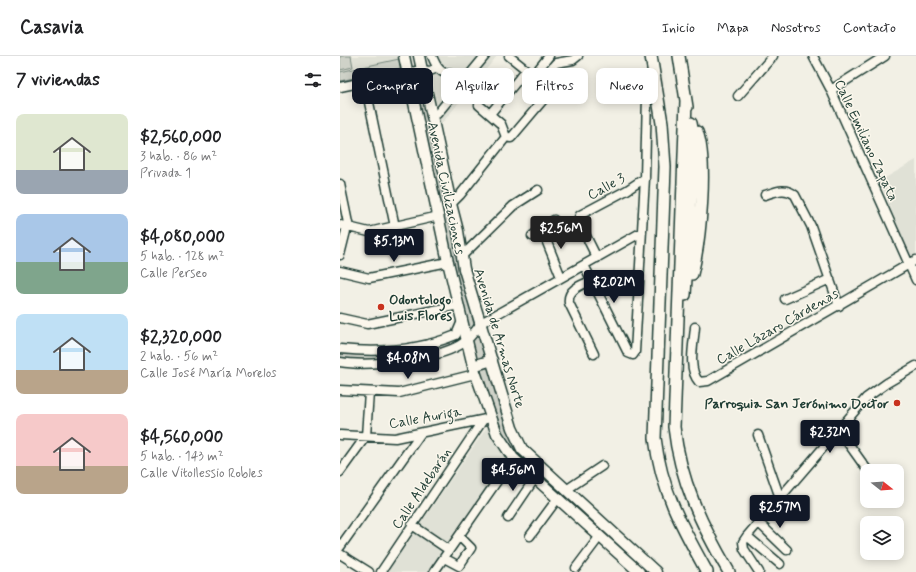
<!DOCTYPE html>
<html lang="es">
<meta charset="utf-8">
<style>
body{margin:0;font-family:Mynerve,sans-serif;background:#f6f6f6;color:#202124;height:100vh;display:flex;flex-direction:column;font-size:15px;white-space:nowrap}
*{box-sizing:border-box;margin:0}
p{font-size:13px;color:#757577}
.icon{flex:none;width:22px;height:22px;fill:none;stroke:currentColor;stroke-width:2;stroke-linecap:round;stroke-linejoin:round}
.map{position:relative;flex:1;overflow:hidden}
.drawer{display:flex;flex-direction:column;background:#fff;width:340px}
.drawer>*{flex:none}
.banner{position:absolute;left:12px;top:12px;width:380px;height:36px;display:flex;gap:8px}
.needle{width:26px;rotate:107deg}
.fabs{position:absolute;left:520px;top:408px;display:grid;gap:8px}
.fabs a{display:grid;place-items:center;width:44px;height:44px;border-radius:8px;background:#fff;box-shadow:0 2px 10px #0003;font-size:20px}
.price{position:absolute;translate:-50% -34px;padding:0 9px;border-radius:4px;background:#111827;color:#fff;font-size:13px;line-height:26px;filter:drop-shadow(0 1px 2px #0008)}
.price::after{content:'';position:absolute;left:50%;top:24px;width:12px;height:9px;margin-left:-6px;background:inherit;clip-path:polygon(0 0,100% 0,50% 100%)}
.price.active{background:#222;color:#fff}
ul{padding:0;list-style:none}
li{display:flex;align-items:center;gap:12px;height:100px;padding:0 16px}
li span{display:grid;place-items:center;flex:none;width:112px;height:80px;border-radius:8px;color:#555}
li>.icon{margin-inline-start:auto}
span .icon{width:48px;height:48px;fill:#fffc;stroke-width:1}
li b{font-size:17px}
h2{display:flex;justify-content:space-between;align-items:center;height:48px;padding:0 16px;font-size:17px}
.chip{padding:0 14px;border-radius:8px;background:#fff;box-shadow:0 2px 10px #0003;font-size:14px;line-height:36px}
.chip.active{background:#111827;color:#fff}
header{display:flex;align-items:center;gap:24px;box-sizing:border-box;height:56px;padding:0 20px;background:#fff;border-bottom:1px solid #e0e0e0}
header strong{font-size:19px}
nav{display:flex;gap:22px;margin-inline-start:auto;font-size:14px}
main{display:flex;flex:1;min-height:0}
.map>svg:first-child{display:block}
</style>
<header>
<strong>Casavia</strong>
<nav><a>Inicio</a><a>Mapa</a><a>Nosotros</a><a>Contacto</a></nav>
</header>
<main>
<section class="drawer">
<h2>7 viviendas<svg class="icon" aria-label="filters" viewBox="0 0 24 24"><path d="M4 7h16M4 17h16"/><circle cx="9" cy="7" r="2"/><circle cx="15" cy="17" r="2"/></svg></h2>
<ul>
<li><span style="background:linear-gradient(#dfe7d0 70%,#9aa5b1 0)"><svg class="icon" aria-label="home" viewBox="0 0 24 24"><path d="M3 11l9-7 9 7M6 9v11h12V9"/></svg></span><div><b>$2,560,000</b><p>3 hab. · 86 m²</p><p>Privada 1</p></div></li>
<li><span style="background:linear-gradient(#a9c7e8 60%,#7fa58c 0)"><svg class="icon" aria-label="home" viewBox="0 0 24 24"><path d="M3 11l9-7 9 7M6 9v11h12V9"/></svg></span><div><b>$4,080,000</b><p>5 hab. · 128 m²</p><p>Calle Perseo</p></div></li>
<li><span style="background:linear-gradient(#bfe0f5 70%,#b9a48a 0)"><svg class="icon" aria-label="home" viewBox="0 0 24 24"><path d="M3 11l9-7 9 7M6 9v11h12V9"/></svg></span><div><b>$2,320,000</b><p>2 hab. · 56 m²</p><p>Calle José María Morelos</p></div></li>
<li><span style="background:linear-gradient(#f6c9c9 65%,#b9a48a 0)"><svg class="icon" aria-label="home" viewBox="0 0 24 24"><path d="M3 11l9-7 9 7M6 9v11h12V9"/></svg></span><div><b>$4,560,000</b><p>5 hab. · 143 m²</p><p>Calle Vitollessio Robles</p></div></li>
</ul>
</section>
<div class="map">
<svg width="576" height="516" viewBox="0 0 576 516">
<rect width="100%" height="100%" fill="#f2f0e5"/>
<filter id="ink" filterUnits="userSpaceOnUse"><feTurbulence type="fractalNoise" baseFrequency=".025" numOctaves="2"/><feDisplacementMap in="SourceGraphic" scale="8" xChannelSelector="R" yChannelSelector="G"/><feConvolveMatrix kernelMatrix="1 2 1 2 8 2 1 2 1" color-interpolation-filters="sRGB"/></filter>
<g filter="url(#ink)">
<path fill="#e0e1d6" d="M0,0H58L59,3L0,16Z
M86,0H157L99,71L94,33Z
M576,104V201L571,204L540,125Z
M147,371L155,386L168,402L107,490L79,470Z
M76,475L103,495L88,516H47Z"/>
<path fill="#cfd2c8" stroke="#77887e" d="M0,0H11L13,11L0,14Z
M59,3L61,12L0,25V16Z
M78,22L134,269L144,288L170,375L312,516H304L174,399L162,379L149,342L137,303L113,205L89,89L72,23Z
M109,285L110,291L61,303L0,304V297Z"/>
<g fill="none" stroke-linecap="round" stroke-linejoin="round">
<defs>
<path id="minor" d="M92,0C96,10 100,18 111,18
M473,0L491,34L576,224
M193,20L209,0
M200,25L216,7L233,4L238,0
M26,26V32L55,171
M0,31L81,14L90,15L97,12
M491,34L545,0
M398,40L433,0
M139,49L161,68L166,81
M150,58L186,14
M91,59L97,58L145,0
M0,128L8,167L0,199
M425,139C437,135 445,131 455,139L471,170L499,250
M111,148L120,139L166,81L171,82L209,37L210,34L209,32L169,0
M0,169L29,176L99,160
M202,174L221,221
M192,180L214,164
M123,199L173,150L198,134
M257,202L238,164L240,159L287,134L305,122
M244,209L288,297L293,299L295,296L305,122L307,39
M0,215L29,222L108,206
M251,225C240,229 227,234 229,247L254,298
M445,243L490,223
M0,262L27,268L119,249
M355,271C354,287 347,313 359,326L368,325L576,204
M0,293C38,297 80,294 116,279L122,265
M0,306C29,311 94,304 120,289C129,284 135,276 141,267L302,176
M0,334L59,337L135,318
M498,373L528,415
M0,379L55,382L146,363
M418,379L440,442
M0,416L26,380L29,336
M226,434L262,410
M168,462L195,422
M418,466L447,494
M72,469L109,494
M190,480L218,442
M407,480L440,508
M0,491L81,377
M0,498L29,516
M104,502L119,510L131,492L119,480
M236,512L260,480
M41,516L143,364
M94,516L173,402
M419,516L404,493L403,486L407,480L526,342L547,327L576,310"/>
<path id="major" d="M64,0L108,206L133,310L157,378L173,402L299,516
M79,0L111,148L118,175L124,213L172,372L182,393L316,516
M133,310L152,304"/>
<path id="highway" d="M311,0L322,67L325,111L315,382C321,434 342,471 367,516
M339,0L347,51
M346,45L334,371C340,425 362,470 389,516
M352,218C360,186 368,106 357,76
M345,239L353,105V78L351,67"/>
</defs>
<use href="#minor" stroke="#1f3d34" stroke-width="11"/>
<use href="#major" stroke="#1f3d34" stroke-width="13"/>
<use href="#highway" stroke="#1f3d34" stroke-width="14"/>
<use href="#minor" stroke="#fbf7ec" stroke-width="8"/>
<use href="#major" stroke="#fbf7ec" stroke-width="10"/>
<use href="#highway" stroke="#fbf7ec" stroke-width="11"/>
</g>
</g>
<g fill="#c8321e" stroke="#fbf7ec" stroke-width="1.5">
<circle cx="41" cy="251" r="4"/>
<circle cx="557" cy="347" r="4"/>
</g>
<g text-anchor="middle" stroke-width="3" stroke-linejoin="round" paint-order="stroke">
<g font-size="14" fill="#1f3d34" stroke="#fbf7ec">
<text transform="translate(527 84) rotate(65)" y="5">Calle Emiliano Zapata</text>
<text transform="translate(266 130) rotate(-29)" y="5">Calle 3</text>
<text transform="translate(107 132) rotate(78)" y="5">Avenida Civilizaciones</text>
<text transform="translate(437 270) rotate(-30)" y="5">Calle Lázaro Cárdenas</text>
<text transform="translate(160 282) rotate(73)" y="5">Avenida de Armas Norte</text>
<text transform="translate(85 361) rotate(-10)" y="5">Calle Auriga</text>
<text transform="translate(81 432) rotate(-56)" y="5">Calle Aldebarán</text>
</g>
<g font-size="14" font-weight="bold" fill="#1f3d34" stroke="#fbf7ec" text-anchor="start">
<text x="49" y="248">Odontologo<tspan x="49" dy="16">Luis Flores</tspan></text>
<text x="549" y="352" text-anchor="end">Parroquia San Jerónimo Doctor</text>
</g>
</g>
</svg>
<div class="fabs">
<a><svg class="needle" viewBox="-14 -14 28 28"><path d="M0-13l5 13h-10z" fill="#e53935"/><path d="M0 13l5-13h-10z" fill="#757577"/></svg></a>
<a><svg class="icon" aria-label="layers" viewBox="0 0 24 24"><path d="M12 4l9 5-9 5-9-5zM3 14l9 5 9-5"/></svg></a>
</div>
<b class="price active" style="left:221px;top:194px">$2.56M</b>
<b class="price" style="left:54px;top:207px">$5.13M</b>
<b class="price" style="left:274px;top:248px">$2.02M</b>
<b class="price" style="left:68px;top:324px">$4.08M</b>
<b class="price" style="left:490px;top:398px">$2.32M</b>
<b class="price" style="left:173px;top:436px">$4.56M</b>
<b class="price" style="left:440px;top:473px">$2.57M</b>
<div class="banner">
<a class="chip active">Comprar</a>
<a class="chip">Alquilar</a>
<a class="chip">Filtros</a>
<a class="chip">Nuevo</a>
</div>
</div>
</main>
